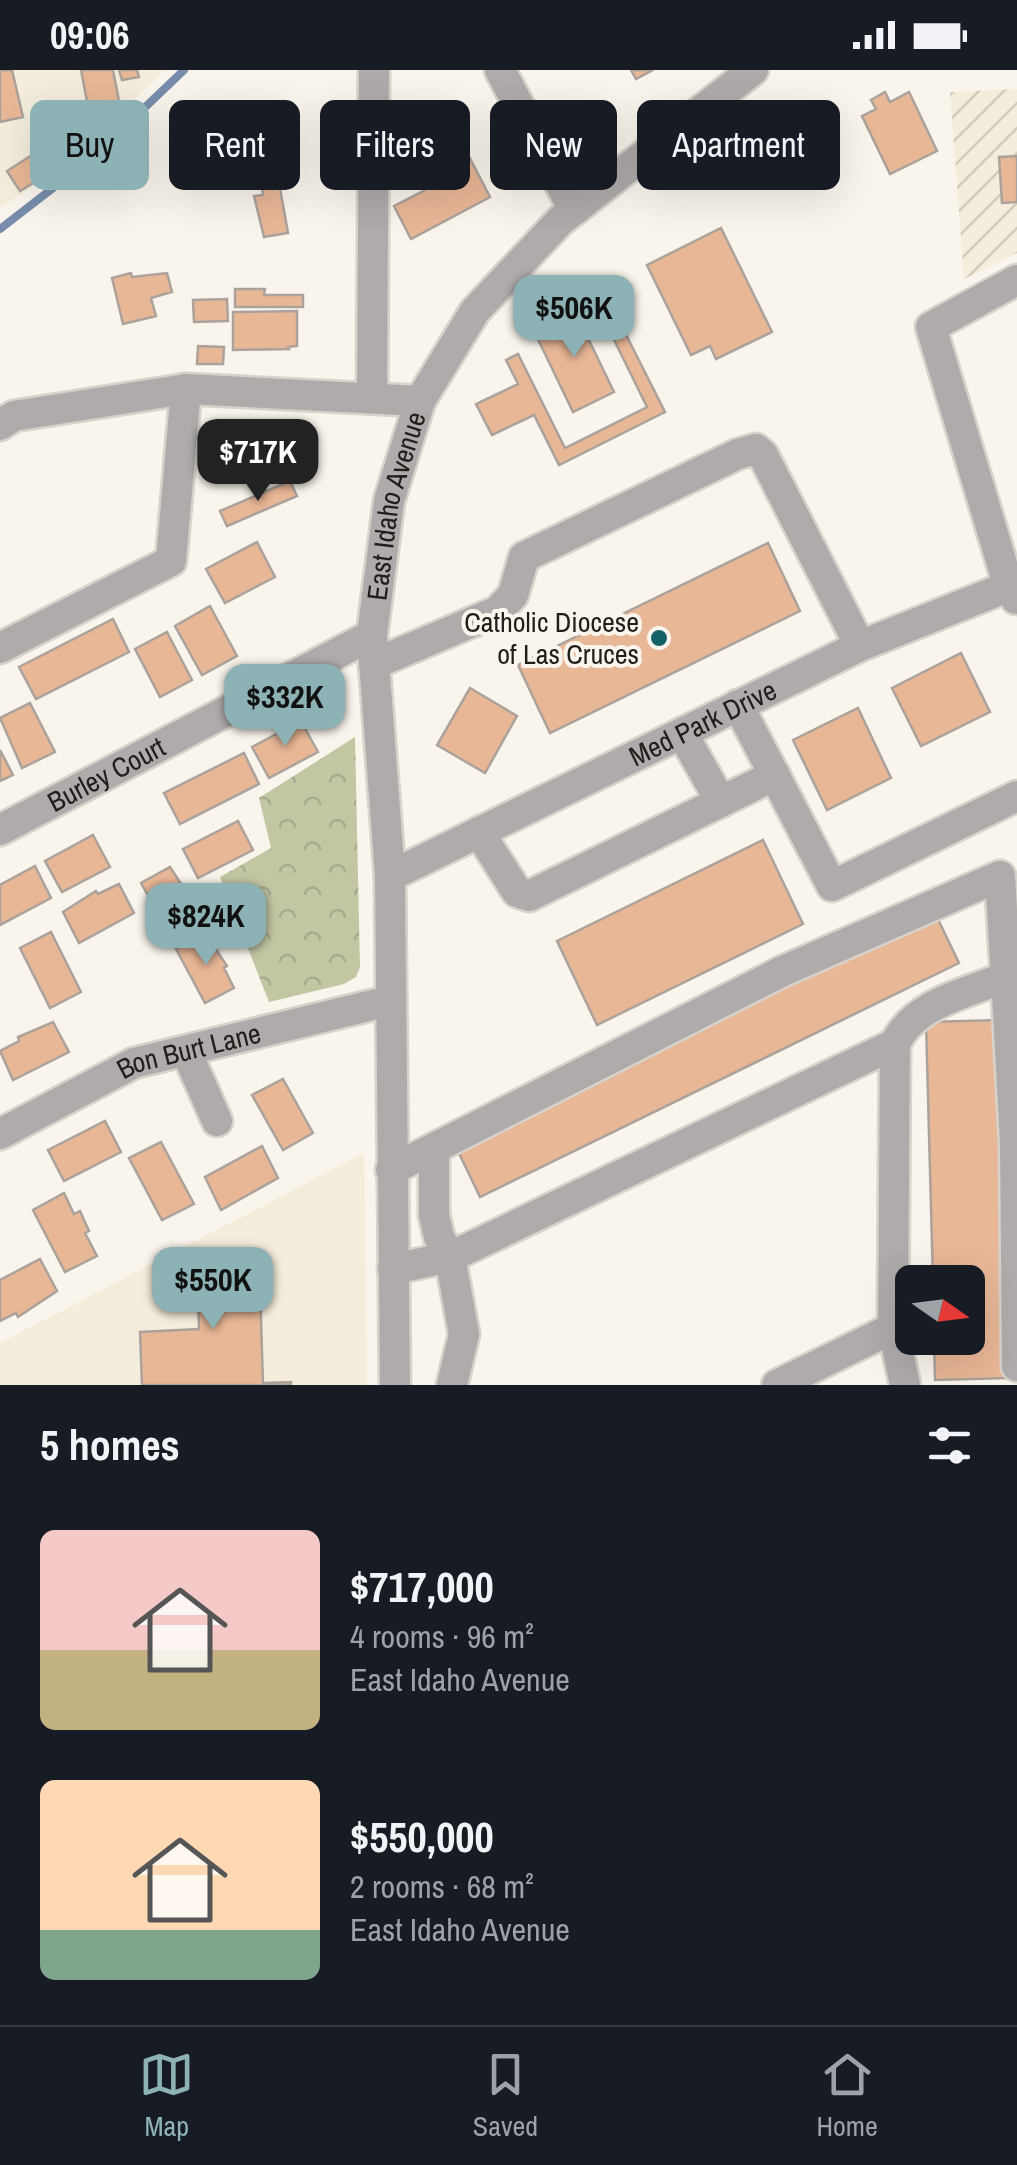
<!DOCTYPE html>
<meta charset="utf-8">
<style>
body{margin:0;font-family:"Archivo Narrow",sans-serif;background:#242831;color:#f1f3f6;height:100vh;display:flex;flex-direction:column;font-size:38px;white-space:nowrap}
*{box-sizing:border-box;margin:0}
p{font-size:32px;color:#9ea1a6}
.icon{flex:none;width:55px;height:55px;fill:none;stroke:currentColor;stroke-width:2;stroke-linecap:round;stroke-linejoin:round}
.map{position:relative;height:1315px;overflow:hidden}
.panel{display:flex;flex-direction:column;background:#171b24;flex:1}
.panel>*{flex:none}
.top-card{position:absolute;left:30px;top:30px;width:958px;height:90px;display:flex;gap:20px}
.needle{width:65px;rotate:104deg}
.buttons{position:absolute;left:895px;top:1195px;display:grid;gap:20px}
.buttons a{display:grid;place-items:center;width:90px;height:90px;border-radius:15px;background:#171b24;box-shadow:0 10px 40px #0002;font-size:50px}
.price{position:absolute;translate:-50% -85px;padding:0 22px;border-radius:20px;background:#8db2b5;color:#111;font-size:32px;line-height:65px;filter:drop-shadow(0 2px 5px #0008)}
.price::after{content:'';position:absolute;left:50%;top:60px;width:30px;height:22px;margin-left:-15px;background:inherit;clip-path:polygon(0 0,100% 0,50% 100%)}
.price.selected{background:#222;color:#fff}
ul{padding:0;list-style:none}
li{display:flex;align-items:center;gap:30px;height:250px;padding:0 40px}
li span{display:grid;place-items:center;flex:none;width:280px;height:200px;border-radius:15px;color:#555}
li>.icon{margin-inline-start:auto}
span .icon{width:120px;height:120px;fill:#fffc;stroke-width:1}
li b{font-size:42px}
h2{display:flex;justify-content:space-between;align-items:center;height:120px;padding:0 40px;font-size:42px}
.chip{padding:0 35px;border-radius:15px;background:#171b24;box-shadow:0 10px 40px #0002;font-size:35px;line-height:90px}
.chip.selected{background:#8db2b5;color:#111}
.status{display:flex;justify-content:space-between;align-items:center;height:70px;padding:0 50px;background:#171b24;direction:ltr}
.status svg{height:28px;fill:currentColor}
.tab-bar{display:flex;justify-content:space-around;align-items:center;height:140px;border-top:2px solid #363941;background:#171b24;font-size:28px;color:#9ea1a6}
.tab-bar a{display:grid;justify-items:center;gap:5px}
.tab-bar .selected{color:#8db2b5}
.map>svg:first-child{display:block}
</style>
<div class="status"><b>09:06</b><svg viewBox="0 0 49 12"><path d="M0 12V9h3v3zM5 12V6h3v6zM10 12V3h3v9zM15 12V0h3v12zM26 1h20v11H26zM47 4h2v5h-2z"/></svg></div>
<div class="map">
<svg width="1017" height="1315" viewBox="0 0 1017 1315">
<defs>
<pattern id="industrial-furrows" width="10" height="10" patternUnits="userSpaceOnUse" patternTransform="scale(2.5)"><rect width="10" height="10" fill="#f5eddc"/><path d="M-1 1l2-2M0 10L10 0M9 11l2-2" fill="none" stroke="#d2cbbc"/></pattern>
<pattern id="park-crowns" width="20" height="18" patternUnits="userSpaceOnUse" patternTransform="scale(2.5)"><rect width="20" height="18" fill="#c3c6a3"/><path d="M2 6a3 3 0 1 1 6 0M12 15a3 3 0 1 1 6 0" fill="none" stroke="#a7aa8c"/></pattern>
</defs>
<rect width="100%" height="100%" fill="#faf5ec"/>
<path fill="#f5eddc" d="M0,0H164L69,94L0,138Z
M364,1083L367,1315H0V1273Z"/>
<path fill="url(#industrial-furrows)" d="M1017,19V183L964,209L950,22Z"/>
<path fill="url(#park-crowns)" d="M355,667L360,897L356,907L344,914L269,932L220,807L271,778L259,728Z"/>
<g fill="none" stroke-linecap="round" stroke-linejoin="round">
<path stroke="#778dab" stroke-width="8" d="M0,159L93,87L184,0"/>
</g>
<path fill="#e8b796" stroke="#aba29c" stroke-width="2.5" d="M0,0H12L23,47L0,52Z
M81,0H113L120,36L89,42Z
M119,0H137L139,7L122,10Z
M631,0H653L636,9Z
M885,22L890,32L909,22L937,81L890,104L862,46L876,39L871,30Z
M445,40L490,127L411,169L394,136L425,120L397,66Z
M46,76L59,97L20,121L7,101Z
M274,85L288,163L264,167L254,126L263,125L257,87Z
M1017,86V132L1002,133L999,87Z
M721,158L772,262L716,289L710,276L691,285L647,195Z
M131,203L132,207L167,203L172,222L151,228L156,246L123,254L112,208Z
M235,219H265L264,225H303V237H235Z
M607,227L665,342L559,395L534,345L492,365L476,334L518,314L506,290L518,284L565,378L647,337L596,233Z
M227,229L228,251L194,252L193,230Z
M573,237L614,322L573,342L535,263L543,259L541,253Z
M297,241V276L288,277L289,279L233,280V242Z
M198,276L224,277L223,294H197Z
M290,411L297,426L227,456L220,441Z
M257,472L275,507L225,533L206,499Z
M768,473L800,541L550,663L518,595Z
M210,536L237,586L202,605L175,556Z
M113,549L129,582L36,629L19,597Z
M167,562L192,610L160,627L135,579Z
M961,583L990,642L921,676L892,618Z
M470,618L517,646L485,703L437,675Z
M30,633L55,682L22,698L0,648Z
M858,638L891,708L827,740L793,670Z
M301,651L318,682L269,708L252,677Z
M0,680L13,705L0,711Z
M244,683L259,714L180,754L164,723Z
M238,751L253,780L198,808L183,779Z
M93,765L110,797L62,822L45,791Z
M763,770L803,854L597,955L557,871Z
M35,796L51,828L0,855V815Z
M170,797L193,832L190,834L200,853L172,868L141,813Z
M119,814L134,843L79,873L63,842L96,821L98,824Z
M935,843L959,893L480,1127L456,1077Z
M51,862L81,922L50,938L20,878Z
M205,863L227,896L224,898L234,918L205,933L176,879Z
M1000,950L1009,1308L935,1310L934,1268H968V1212H933L926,952Z
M53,952L69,982L13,1010L0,981L19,971L18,967Z
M283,1009L313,1063L283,1080L252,1025Z
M105,1051L121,1082L64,1111L48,1080Z
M161,1072L194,1134L162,1150L129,1088Z
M262,1076L278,1108L221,1140L205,1107Z
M64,1123L74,1144L80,1141L89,1161L85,1163L97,1186L65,1202L33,1140Z
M259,1185L263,1313L291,1312V1315H142L140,1262L199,1259L197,1188Z
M40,1189L57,1221L18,1247L16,1243L0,1251V1210Z"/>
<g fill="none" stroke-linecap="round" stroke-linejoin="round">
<defs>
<g id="minor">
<path d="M500,0L574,140"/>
<path d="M372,328L374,0"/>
<path d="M0,355L14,346L186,319L420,331"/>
<path d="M1016,529L1008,514L931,257L1017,210"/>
<path d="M0,578L171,491L186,319"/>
<path d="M374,594L498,541L513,525L524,487L738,384L756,379L763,385L860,576"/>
<path d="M738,635L832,816L1017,726"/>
<path d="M682,663L721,732"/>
<path id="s1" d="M0,760L372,565"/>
<path d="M479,762L517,822L529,826L775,705"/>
<path id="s2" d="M390,806L860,576L1017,513"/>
<path d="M1006,907L1015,1073L1017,1296"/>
<path d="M186,981L217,1051"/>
<path id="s3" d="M0,1064L134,993L389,931"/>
<path d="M434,1079V1145L439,1167L450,1187L464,1264L452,1315"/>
<path d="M391,1100L783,901L1000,806L1006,907C967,923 914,933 895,974L893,1258L777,1315"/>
<path d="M393,1199L450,1187L895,974"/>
<path d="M893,1258L905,1315"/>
<path id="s4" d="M395,1315L390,806L372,565L389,431L420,331L475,241L560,151L753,0"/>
</g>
</defs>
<use href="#minor" stroke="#d7d3cb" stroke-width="35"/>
<use href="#minor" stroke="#b0abab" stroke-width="30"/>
</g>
<circle fill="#136366" stroke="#faf5ec" stroke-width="4" cx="659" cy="568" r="10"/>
<g text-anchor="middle" stroke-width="8" stroke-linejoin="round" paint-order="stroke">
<g font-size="28" fill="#201e1b" stroke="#faf5ec">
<text dy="10" stroke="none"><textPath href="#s4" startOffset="882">East Idaho Avenue</textPath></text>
<text dy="10" stroke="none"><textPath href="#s2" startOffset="348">Med Park Drive</textPath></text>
<text dy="10" stroke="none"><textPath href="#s1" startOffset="120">Burley Court</textPath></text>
<text dy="10" stroke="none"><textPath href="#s3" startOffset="208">Bon Burt Lane</textPath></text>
</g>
<g font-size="28" fill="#201e1b" stroke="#faf5ec" text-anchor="end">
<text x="639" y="562">Catholic Diocese<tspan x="639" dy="32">of Las Cruces</tspan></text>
</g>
</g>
</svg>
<div class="buttons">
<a><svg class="needle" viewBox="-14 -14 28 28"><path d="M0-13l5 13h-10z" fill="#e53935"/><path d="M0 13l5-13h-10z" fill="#9ea1a6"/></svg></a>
</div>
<b class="price" style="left:574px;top:290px">$506K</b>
<b class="price selected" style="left:258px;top:434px">$717K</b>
<b class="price" style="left:285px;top:679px">$332K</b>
<b class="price" style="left:206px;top:898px">$824K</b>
<b class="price" style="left:213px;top:1262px">$550K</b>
<div class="top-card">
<a class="chip selected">Buy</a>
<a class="chip">Rent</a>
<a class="chip">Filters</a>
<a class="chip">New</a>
<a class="chip">Apartment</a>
</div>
</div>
<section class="panel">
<h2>5 homes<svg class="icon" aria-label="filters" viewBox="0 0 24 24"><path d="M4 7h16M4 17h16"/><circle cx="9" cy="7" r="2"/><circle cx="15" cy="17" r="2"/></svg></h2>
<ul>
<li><span style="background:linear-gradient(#f6c9c9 60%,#c2b280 0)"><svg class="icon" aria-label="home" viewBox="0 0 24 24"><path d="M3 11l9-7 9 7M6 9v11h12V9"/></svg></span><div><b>$717,000</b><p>4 rooms · 96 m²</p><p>East Idaho Avenue</p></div></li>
<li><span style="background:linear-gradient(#ffd9b3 75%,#7fa58c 0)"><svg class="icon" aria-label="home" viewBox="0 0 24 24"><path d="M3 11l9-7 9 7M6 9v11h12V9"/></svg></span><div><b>$550,000</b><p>2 rooms · 68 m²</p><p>East Idaho Avenue</p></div></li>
</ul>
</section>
<nav class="tab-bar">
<a class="selected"><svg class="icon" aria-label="map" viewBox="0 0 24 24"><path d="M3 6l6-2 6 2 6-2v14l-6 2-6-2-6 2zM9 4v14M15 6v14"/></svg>Map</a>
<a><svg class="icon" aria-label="saved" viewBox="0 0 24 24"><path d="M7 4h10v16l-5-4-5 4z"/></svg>Saved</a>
<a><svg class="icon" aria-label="home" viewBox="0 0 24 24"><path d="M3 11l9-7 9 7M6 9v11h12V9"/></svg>Home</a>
</nav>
